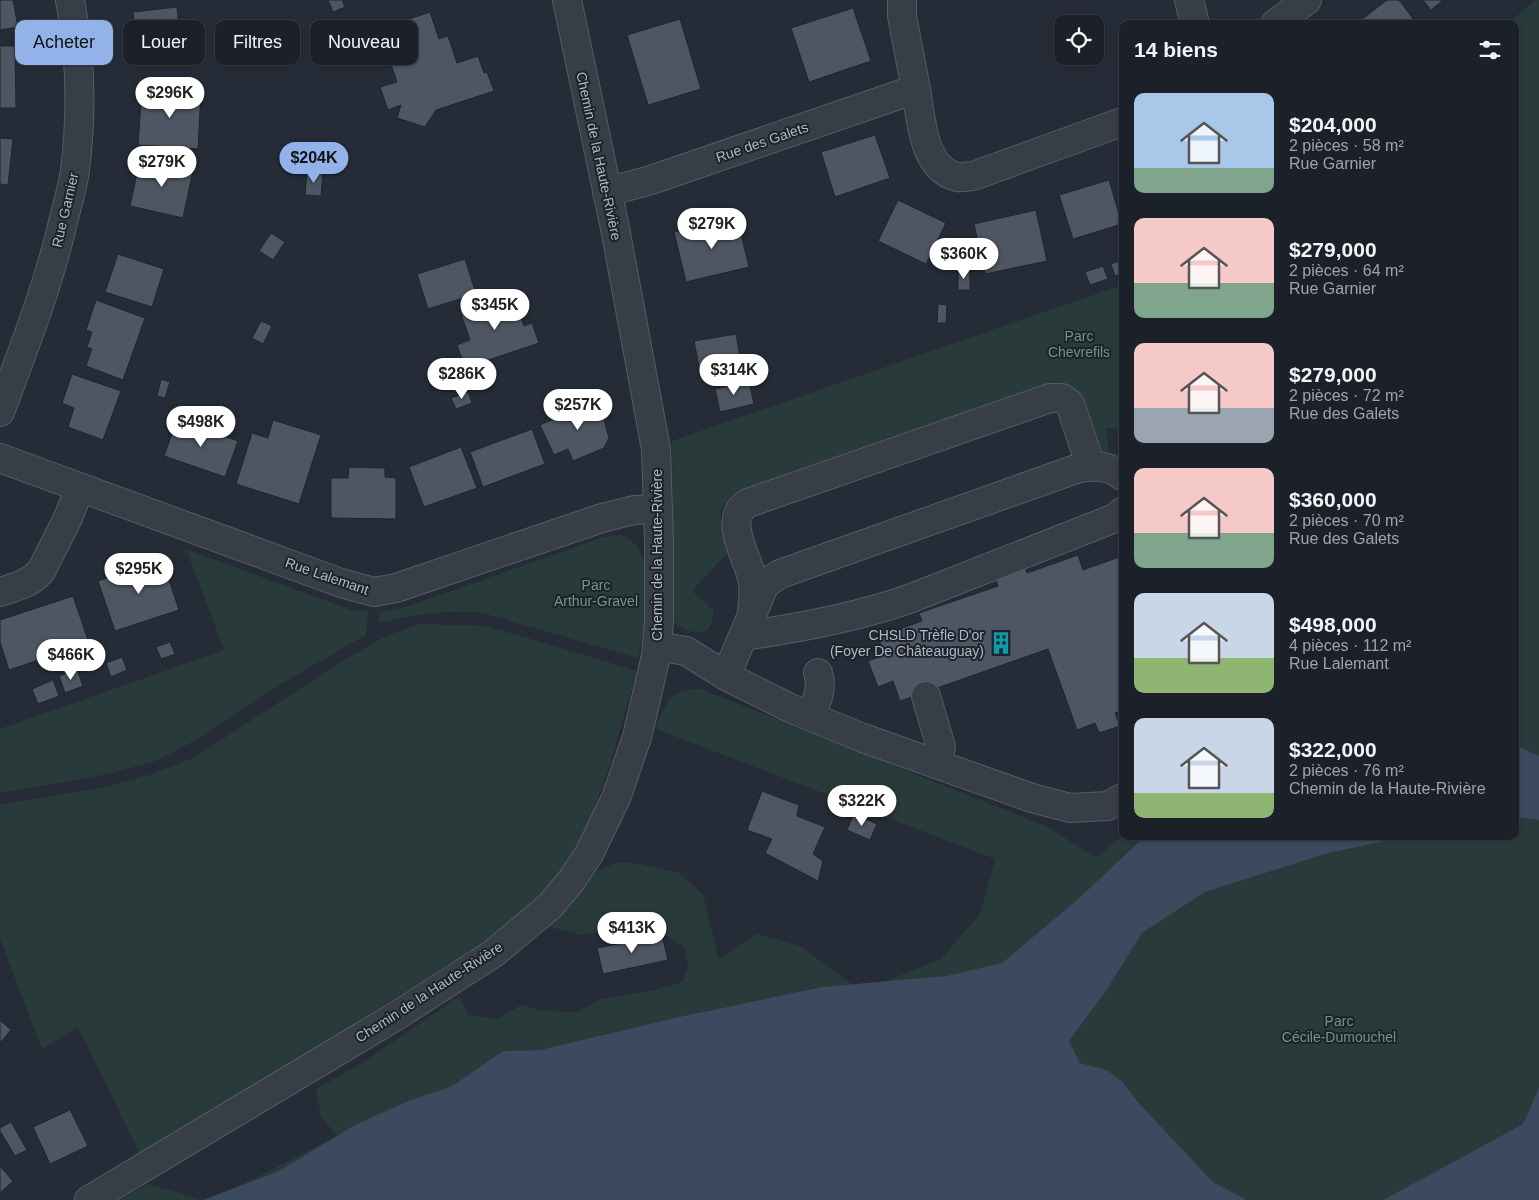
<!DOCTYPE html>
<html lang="fr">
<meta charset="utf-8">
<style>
body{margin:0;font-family:Helvetica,sans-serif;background:#252931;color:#f1f3f6;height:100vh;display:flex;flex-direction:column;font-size:19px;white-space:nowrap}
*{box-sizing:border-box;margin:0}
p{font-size:16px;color:#a0a3a8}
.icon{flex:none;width:28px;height:28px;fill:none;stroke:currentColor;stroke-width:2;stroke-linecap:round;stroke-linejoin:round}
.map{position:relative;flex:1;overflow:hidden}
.sheet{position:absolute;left:1119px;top:20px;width:400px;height:820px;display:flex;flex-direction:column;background:#1c2129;border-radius:10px;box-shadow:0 1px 4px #0004,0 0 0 1px #3a3e46}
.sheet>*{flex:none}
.banner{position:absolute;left:15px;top:20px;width:475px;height:45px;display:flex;gap:10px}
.tools{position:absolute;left:1054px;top:15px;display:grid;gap:10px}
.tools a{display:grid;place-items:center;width:50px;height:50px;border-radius:10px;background:#1c2129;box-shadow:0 1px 4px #0004,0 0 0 1px #3a3e46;font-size:25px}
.price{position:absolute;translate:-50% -42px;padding:0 11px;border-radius:18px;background:#fff;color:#222;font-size:16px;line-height:32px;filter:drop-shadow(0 1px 2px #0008)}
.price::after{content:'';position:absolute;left:50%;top:30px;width:15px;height:11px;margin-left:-8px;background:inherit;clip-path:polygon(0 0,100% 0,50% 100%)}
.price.selected{background:#92b2e9;color:#111}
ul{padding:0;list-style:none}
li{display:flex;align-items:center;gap:15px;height:125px;padding:0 15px}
li span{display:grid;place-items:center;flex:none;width:140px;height:100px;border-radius:10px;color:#555}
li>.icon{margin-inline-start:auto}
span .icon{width:60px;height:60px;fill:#fffc;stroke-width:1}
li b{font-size:21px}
h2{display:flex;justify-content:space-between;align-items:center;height:60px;padding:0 15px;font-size:21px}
.chip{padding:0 18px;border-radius:10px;background:#1c2129;box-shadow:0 1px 4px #0004,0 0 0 1px #3a3e46;font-size:18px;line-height:45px}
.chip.selected{background:#92b2e9;color:#111}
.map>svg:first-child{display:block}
</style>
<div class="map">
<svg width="1539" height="1200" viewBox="0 0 1539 1200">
<rect width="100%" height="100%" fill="#252c37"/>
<path fill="#293a3a" d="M1535,0H1539V756H1537L1515,745V24H1508Z
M1122,285V429L1106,428L1109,451L1097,454L1072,388L1055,383L1044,385L735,495C711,510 723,529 730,550L692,591L713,610C715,638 695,636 677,625L674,620L672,441Z
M621,535C662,550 644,625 638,658L483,613C445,609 415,615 378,623L379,612L406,607L604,537Z
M186,549L351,610L368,611L366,635L281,684L196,740L158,760L109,774L0,793V729L224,650Z
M420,624L487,626L637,671L610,764L590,821L564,870L529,908L489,938L300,1059L140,1154L78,1027L42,1049L0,939V805L105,787L153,774L195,757L341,662L386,636Z
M701,689L1048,827L1096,858L1122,836H1145L1078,899L1002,963L946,976L881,983L941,959L980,914L995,859L656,729C666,701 669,690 701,689Z
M1524,818L1539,820V1087L1523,1124L1383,1200H1247L1213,1182L1138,1102L1123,1082L1107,1070L1080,1063L1069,1041L1106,991L1142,933L1205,892L1328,853L1412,836H1515V819Z
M618,862L641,864L679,873L703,894L719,959L757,934L800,946L853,985L822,987L679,1017L540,1050L503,1051L452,1086L408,1101L355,1125L279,1171L202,1200L246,1183L337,1136L321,1117L316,1089L362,1063L460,996L468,1015L498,1019L521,1005L544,1011L578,1012L601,999L655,990L683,982L688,966L685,948L646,922L582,935L549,927L578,894L591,873Z
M148,1184L202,1200H120Z"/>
<path fill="#3c495e" d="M1515,745L1539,756V820L1524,818L1515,819Z
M1145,836H1412L1328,853L1205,892L1142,933L1106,991L1069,1041L1080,1063L1107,1070L1123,1082L1138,1102L1213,1182L1247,1200H203L279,1171L355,1125L408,1101L452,1086L503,1051L540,1050L679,1017L822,987L946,976L1002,963L1078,899Z
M1539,1087V1200H1383L1523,1124Z"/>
<path fill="#4d5662" stroke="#1f252e" d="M0,0H13L18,27L0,30Z
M328,0H342L345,7L333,12Z
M1387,0H1399L1417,24H1356Z
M1423,0H1443L1431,10Z
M177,7L182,58L138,63L133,12Z
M853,8L871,61L809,82L791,28Z
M430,12L439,39L448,36L457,63L478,56L484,73L487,72L494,91L436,110L425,127L397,118L401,105L388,110L380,87L397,82L379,29Z
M680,19L701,89L648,105L627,35Z
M282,40H300V60H282Z
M0,46H15L16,108H0Z
M142,88L201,92L198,149L138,145Z
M875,135L890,178L835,197L821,152Z
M0,138L13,139L8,185L0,184Z
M140,159L193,170L183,218L130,206Z
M307,171L323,172L321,196L305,195Z
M1109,180L1122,224L1073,239L1059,195Z
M898,200L946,223L926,264L878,241Z
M1036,210L1047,261L985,274L974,224Z
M737,217L749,267L686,282L674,232Z
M271,233L285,242L273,260L259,251Z
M118,254L164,269L152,307L105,292Z
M465,259L476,294L428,309L417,274Z
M1122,260V274L1115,276L1111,264Z
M1103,266L1108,279L1090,285L1085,272Z
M958,269H970V290H958Z
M512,293L524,326L532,323L539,343L465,368L457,345L470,340L460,311Z
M96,300L145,318L123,380L86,366L92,349L87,347L92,332L86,330Z
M938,304L947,305L946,323H937Z
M261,321L272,326L263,344L252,338Z
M736,334L742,369L701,377L694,341Z
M72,374L121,391L103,440L68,427L74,408L62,403Z
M161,379L170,382L165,398L157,396Z
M749,381L754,404L720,412L715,389Z
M468,392L472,403L456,409L451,398Z
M600,399L608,418L604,420L609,438L604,448L573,461L568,449L554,455L540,425Z
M177,420L238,441L225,477L164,456Z
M273,420L321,435L299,504L236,484L252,433L268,438Z
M532,429L545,464L483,487L470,452Z
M461,447L477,488L424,507L409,467Z
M349,467L385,468V477L396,478V519L331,518V478H348Z
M1078,555L1083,570L1122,556V622L1118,624L1122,637V711L1115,713L1120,726L1099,733L1095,723L1077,730L1048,649L900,701L893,681L878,687L868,661L884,655L878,637L922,621L919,613L998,586L994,575L1024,565L1027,573Z
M162,559L179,610L115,631L98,581Z
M73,596L89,643L9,670L0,642V620Z
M170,642L175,654L161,659L156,647Z
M122,657L127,670L111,677L106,663Z
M77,669L83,686L65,693L59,676Z
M53,680L59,696L38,704L32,689Z
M762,791L799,805L797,816L825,827L813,854L823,861L818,881L765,853L772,839L747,830Z
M854,814L877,824L870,840L847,830Z
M662,935L668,960L603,974L597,948Z
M0,1020L11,1030L0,1043Z
M70,1110L88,1146L50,1164L33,1127Z
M11,1122L27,1150L15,1156L0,1131V1128Z
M0,1166L13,1181L0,1193Z"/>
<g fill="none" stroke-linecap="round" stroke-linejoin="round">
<defs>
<path id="minor" d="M902,0V16L916,89
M1189,0L1195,24
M1275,24L1307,0
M607,192L651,180L916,89C921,117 922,168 957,177C962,178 968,176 973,176L1122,122
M0,412C24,348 49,284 64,218C68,202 73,186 75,170C82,113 81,56 70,0
M0,458L341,583L374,592L396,588L602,518L634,510L658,509
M0,592C15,587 30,584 41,571L67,520L80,488
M752,612C753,601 755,589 752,578C747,556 722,518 748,503L1050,398H1062L1070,404L1091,467
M743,636C800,628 854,618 909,599L1115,518L1122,512
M657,646L686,651L726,676L790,708L863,738L1032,798L1070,808L1108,806L1122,798
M726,676L765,584L780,574L1076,469C1092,465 1109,465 1122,476
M926,696L941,747L936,764
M810,716C817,701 823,689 818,673
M89,1200L393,1018L494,953L550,906L571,881L589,854L616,798L637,737L656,656L659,621V540L656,449L615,228L567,0"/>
</defs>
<use href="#minor" stroke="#565c65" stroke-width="30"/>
<use href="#minor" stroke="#383e48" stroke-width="28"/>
</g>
<defs>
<symbol id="building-bare" viewBox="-9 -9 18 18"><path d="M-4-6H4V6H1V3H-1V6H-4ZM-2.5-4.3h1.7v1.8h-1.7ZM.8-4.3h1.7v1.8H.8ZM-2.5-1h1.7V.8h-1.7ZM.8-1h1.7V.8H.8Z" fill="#0f9aa8" stroke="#1d232c" stroke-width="2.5" paint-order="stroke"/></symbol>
</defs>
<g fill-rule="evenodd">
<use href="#building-bare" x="985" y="627" width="32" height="32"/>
</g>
<g text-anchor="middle" stroke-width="4" stroke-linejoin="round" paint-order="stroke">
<g font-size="14" fill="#b3b9c4" stroke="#1d232c">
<text transform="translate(762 142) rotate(-19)" y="5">Rue des Galets</text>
<text transform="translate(599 156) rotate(78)" y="5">Chemin de la Haute-Rivière</text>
<text transform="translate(65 210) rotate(-77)" y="5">Rue Garnier</text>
<text transform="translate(657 555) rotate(-90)" y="5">Chemin de la Haute-Rivière</text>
<text transform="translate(327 576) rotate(19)" y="5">Rue Lalemant</text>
<text transform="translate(429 992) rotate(-33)" y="5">Chemin de la Haute-Rivière</text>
</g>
<g font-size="14" fill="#74967d" stroke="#1d232c">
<text x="1079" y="341">Parc<tspan x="1079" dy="16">Chevrefils</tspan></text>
<text x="596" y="590">Parc<tspan x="596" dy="16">Arthur-Gravel</tspan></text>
<text x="1339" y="1026">Parc<tspan x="1339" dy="16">Cécile-Dumouchel</tspan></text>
</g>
<g font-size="14" fill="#b3b9c4" stroke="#1d232c" text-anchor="end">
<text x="984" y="640">CHSLD Trèfle D'or<tspan x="984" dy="16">(Foyer De Châteauguay)</tspan></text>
</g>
</g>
</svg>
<div class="tools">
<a><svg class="icon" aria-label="locate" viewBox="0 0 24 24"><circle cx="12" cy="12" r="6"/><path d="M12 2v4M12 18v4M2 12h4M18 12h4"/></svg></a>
</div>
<b class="price" style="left:170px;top:119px">$296K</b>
<b class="price selected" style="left:314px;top:184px">$204K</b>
<b class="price" style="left:162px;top:188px">$279K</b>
<b class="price" style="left:712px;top:250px">$279K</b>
<b class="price" style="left:964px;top:280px">$360K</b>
<b class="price" style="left:495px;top:331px">$345K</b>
<b class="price" style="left:734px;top:396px">$314K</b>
<b class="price" style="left:462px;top:400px">$286K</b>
<b class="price" style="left:578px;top:431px">$257K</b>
<b class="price" style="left:201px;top:448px">$498K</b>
<b class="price" style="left:139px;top:595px">$295K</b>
<b class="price" style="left:71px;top:681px">$466K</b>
<b class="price" style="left:862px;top:827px">$322K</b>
<b class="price" style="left:632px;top:954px">$413K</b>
<div class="banner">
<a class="chip selected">Acheter</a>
<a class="chip">Louer</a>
<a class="chip">Filtres</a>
<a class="chip">Nouveau</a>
</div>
<section class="sheet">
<h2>14 biens<svg class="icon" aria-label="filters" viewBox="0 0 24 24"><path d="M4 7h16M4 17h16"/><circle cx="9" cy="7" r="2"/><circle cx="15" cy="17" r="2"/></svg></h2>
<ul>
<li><span style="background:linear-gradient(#a9c7e8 75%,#7fa58c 0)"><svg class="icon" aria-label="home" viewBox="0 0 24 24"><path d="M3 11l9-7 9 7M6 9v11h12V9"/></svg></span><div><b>$204,000</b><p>2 pièces · 58 m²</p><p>Rue Garnier</p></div></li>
<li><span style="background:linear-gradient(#f6c9c9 65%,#7fa58c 0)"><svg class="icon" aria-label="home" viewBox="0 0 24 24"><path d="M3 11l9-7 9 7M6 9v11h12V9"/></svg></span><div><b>$279,000</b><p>2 pièces · 64 m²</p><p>Rue Garnier</p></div></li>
<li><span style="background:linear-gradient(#f6c9c9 65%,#9aa5b1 0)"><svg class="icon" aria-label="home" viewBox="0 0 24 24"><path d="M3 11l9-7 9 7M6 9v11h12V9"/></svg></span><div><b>$279,000</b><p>2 pièces · 72 m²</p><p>Rue des Galets</p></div></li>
<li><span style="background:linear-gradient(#f6c9c9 65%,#7fa58c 0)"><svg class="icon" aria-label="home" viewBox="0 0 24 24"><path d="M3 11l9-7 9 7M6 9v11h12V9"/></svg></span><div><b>$360,000</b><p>2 pièces · 70 m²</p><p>Rue des Galets</p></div></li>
<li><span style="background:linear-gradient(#c9d6e8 65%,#8fb573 0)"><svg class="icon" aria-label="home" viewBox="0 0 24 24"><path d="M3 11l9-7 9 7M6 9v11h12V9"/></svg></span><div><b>$498,000</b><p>4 pièces · 112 m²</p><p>Rue Lalemant</p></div></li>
<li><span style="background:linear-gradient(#c9d6e8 75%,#8fb573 0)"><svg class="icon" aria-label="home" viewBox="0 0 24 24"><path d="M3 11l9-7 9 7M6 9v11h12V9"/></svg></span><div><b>$322,000</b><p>2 pièces · 76 m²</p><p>Chemin de la Haute-Rivière</p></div></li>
</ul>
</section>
</div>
